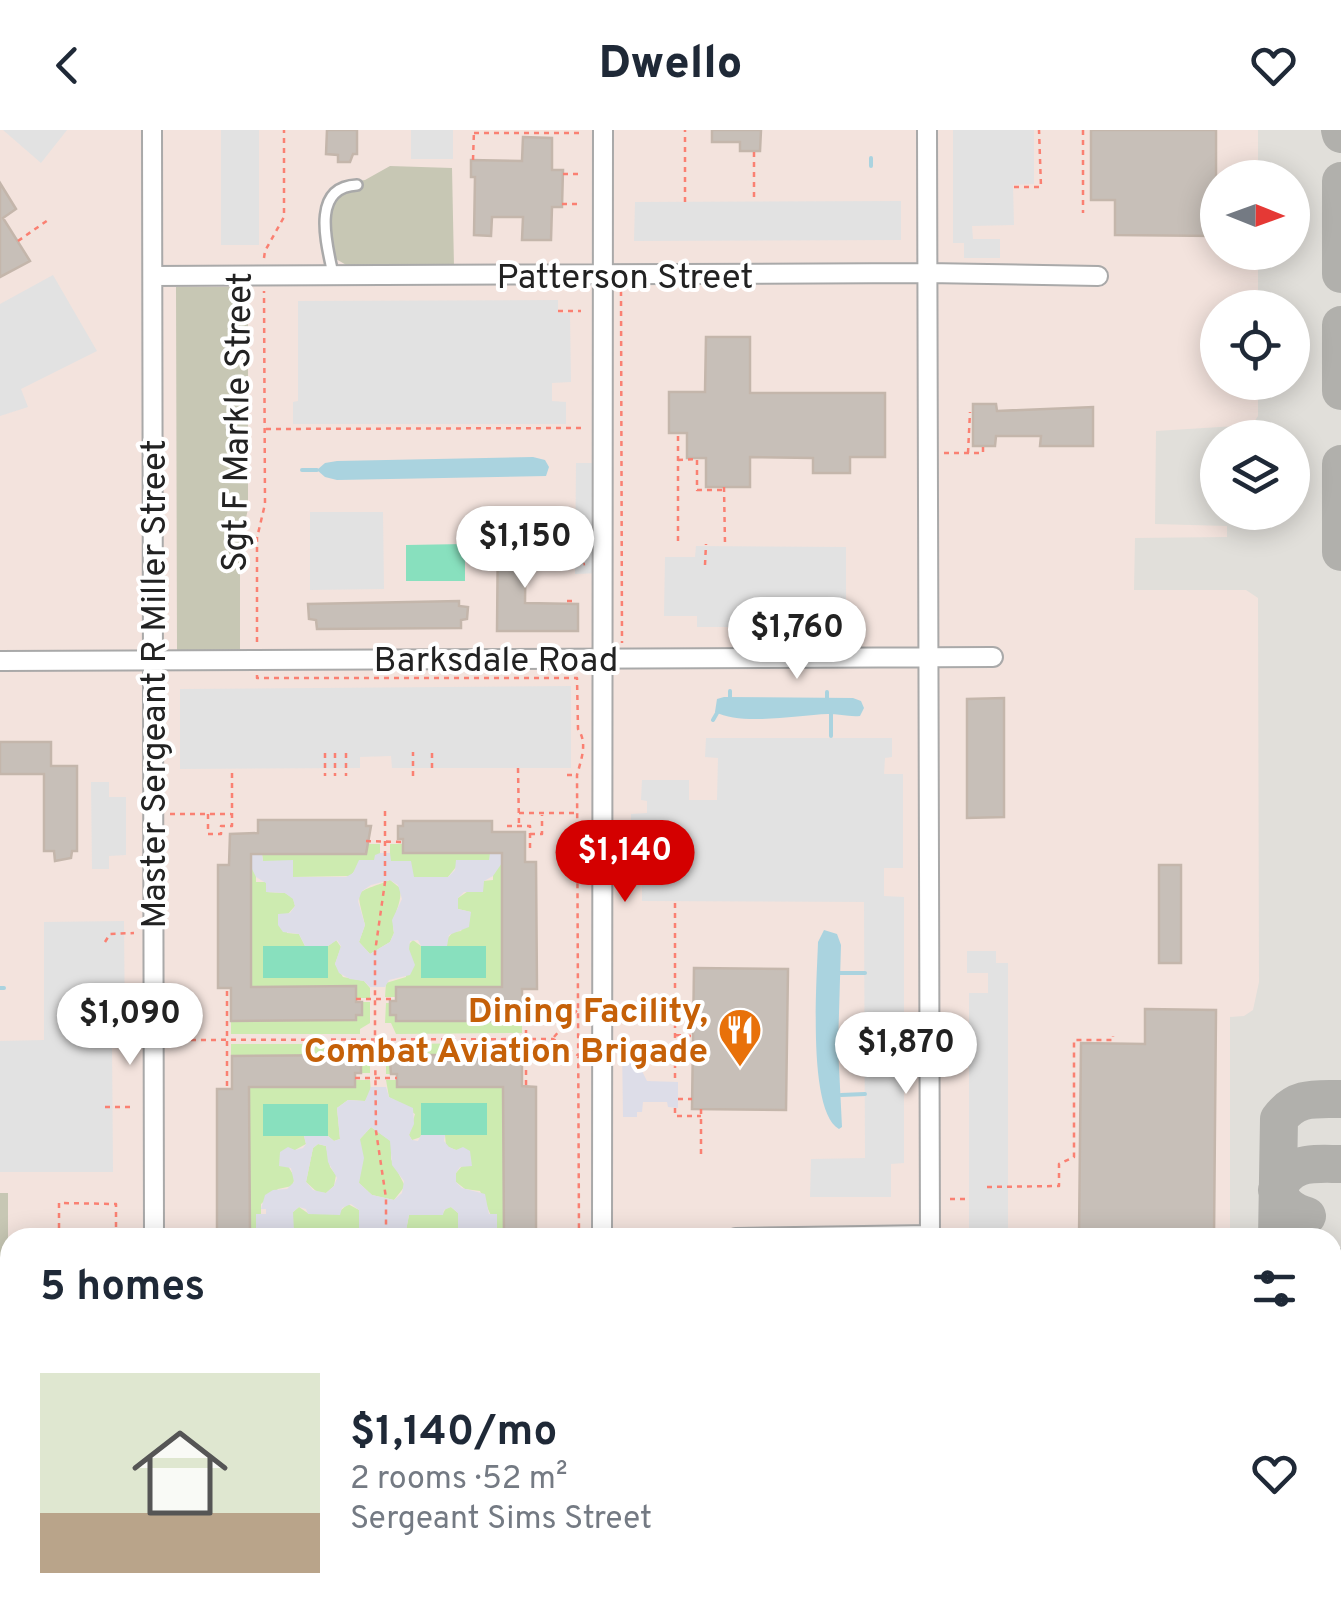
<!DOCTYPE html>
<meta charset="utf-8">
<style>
body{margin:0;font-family:Overpass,sans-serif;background:#f2f2f3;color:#1f2937;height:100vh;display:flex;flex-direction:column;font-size:38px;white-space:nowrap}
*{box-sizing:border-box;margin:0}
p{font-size:32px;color:#747a83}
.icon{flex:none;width:55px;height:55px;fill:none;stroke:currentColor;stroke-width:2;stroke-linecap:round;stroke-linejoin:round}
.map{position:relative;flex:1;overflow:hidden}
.drawer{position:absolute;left:0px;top:1098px;width:1342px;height:392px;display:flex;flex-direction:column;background:#fff;border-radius:30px 30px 0 0;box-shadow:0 5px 25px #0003}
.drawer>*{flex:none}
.needle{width:65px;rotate:91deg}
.controls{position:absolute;left:1200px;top:30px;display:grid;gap:20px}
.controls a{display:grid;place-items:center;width:110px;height:110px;border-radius:50%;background:#fff;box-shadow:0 5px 25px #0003;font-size:50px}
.price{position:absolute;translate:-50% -85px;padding:0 22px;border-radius:35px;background:#fff;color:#222;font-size:32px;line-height:65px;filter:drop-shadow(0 2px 5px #0008)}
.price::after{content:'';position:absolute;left:50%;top:60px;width:30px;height:22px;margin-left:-15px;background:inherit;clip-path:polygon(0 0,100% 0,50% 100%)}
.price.selected{background:#d40000;color:#fff}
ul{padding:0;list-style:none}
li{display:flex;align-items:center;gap:30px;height:250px;padding:0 40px}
li span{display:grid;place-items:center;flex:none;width:280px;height:200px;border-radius:0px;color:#555}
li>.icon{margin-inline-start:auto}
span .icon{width:120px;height:120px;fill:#fffc;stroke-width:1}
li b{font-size:42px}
h2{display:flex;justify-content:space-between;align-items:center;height:120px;padding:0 40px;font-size:42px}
header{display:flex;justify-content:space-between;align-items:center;height:130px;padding:0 40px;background:#fff;font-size:45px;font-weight:800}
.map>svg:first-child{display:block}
</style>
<header><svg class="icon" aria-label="back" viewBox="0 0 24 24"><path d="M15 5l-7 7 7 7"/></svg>Dwello<svg class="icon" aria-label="heart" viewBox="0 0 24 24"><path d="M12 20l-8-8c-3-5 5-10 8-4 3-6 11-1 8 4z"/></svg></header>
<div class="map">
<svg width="1341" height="1488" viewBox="0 0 1341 1488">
<rect width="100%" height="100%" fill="#f2efe9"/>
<path fill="#f3e3dd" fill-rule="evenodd" d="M0,0H1341V1488H0ZM1218,48H1292V122H1218ZM1218,178H1292V252H1218ZM1218,308H1292V382H1218ZM10,1108H1332V1480H10Z"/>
<path fill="#e1dfda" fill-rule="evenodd" d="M1258,0H1341V1466H1332V1108L1230,1107V887L1244,886L1253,880L1259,852L1258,468L1246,460H1134L1135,408L1227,407V396L1155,394L1156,301L1252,295L1258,286V253L1292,252V178L1258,177V123L1292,122V48L1258,47ZM1218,308H1292V382H1218Z"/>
<path fill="#c7c7b4" d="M390,36L452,38L454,136H348L336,129L328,101L330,78L346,60L357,58V51L365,50Z
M176,157H248V379L240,414V520H177Z
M0,1063H8V1234H0Z"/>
<path fill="#cdebb0" d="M367,714H380V725L375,730L359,736L350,746L292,747V731H263L262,724H366Z
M390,714H403V722L490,723V730L456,737L448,747H413L410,731H390Z
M499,733H502V857H396V867H385L386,853L406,847L408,815L413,810L421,816L422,848L486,816H447V809L453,802L461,801L471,782L458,779V768L483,751L493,750V741Z
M251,737L256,742V752H266V762L285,763L293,768L295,776L288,784L287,803L299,804L305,816H263L328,848V816L336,810L341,817L335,834L343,847L364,851L370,858V868H356L355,856L251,857Z
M390,750L400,758C403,775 390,786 394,803L390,812L370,824L359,812L365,795C356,756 353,765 390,750Z
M362,872H370V893L360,899V904H231V891L355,890L356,885L362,884Z
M386,873H390V885H396L397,891H522V903L396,904L391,893H385Z
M522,913V925H397V931L391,932V944H386V919H391V914Z
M231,914H360V919L370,924V943H361V932L355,931V925L231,926Z
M355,950H370L371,963L365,971L348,970L337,978L340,1009L334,1011L328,1006V974L263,1005L304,1006L306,1014L295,1020L288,1036L295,1048L292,1056L278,1059L261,1074V1084L256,1085L257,1099H250L249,957H355Z
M386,950H397L398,957H503L504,1099H497L480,1061L465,1059L456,1052V1043L462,1036L456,1020L446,1016L445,1005H486L422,973L421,1007L412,1010L409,1005L415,984L389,967Z
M371,997L391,1011V1029L405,1056L394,1070L372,1065L359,1053L360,1009Z
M318,1014L326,1016L330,1037L336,1045L334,1056L326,1063L317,1062L306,1052L313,1018Z
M348,1074L359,1080V1100L375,1101L381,1108H265L273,1100L293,1101V1082L299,1077L309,1084L340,1081Z
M451,1077L458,1083V1101H479L490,1107H391V1100H406L409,1085H442L446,1078Z"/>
<path fill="#88e0be" d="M465,414V451H406V415Z
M263,816H328V848H263Z
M421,816H486V848H421Z
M421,973H487V1005H421Z
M263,974H328V1006H263Z"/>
<path fill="#e2e2e2" d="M3,0H67L41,33Z
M221,0H259V115H221Z
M411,0H453V29H411Z
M953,0H1034V54L1013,55L1014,95L972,96L973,109H1000V128H964V113H953Z
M901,71V110L634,111L635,72Z
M53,145L97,221L21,259L28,277L0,286V174Z
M558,170V183H570L571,252L552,253V271L566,272V294H293V272L298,271V171Z
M576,333H602L601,443L575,444Z
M310,382H383L384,459L310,460Z
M696,416L846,417V497H697V486H664L665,427H695Z
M571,556V638H392L391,626L360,627V638L180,639V559Z
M706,608H892V627L885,628L884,644H903V738H884V766L904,767V1033L891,1034V1067H810L811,1029L865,1028L864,772L642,771V752H647V738L631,737V684L647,683V671L641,670L642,650H689V670H717L718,628L705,627Z
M91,652H109V667H126V725L109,726V739H92Z
M124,791L125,910L112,911L113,1042H0V911L44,910V792Z
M967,821H996V833H1008V1101H987V1107H969V863H988V843H967Z"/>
<path fill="#dddde8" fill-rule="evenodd" d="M380,723H390L391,731H411L414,747H448L455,740L456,730H489L490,723H501L502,733L493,746L484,751L483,762H464L458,768V779L471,782L469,797L449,805L447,816H421L418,810L410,811L409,819L415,835L410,845L389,850L385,857H370L364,851L350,849L339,843L335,834L341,816L337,810L328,816H305L299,804L283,802L278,795V784L290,783L295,776L293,769L285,763L266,762V753L256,747L251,737V724H262L263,731L293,730V747H346L353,743L359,730H374L375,725ZM390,750L398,755L402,769L392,790L394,803L390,812L370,824L359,812L365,795L358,771L362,761L371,755Z
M622,915H632V920H637V941H642L647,951L678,952V978L668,977L667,972H643L642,982H637V987H623Z
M371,957H386L389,967L413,978L414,994L409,1005L412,1010L418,1011L421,1005H445L444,1011L449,1017L456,1020L463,1017L470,1021L472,1036L460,1037L456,1043V1052L462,1058L485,1064L489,1084H497V1098L504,1099V1107H490L479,1101H458V1083L451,1077L444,1080L443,1085H409L406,1101L391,1100V1107H381L375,1105V1101H359V1080L351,1074L342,1078L340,1085L308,1084L306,1079L299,1077L293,1082L294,1101L273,1100L265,1107L250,1108V1099H256V1084H266V1079H261L265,1065L273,1060L287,1059L294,1052L291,1038L279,1036L280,1022L288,1017L295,1020L303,1018L306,1014L304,1006H328L334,1011L340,1009L337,978L348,970L365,971ZM371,997L390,1011L392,1035L404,1051L402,1063L394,1070L372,1065L359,1053L364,1028L360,1009ZM318,1014L326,1016L328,1032L337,1048L334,1056L326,1063L313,1060L306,1052L313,1018Z"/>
<path fill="#aad3df" d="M533,327L545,330L549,337L546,346L337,350L325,347L317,340L325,333L337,331Z
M724,567L853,568L861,571L864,578L860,586C849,587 839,584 828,584C797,585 742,596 715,582L717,569Z
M824,800L837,804L841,815L838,917L842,997L839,999C807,981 817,850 818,812Z"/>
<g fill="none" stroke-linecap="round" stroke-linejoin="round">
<path stroke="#aad3df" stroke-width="4" d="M871,28V36
M302,340H317
M730,567V561
M827,568V562
M713,590L717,583
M831,606V584
M840,843H865
M0,858H4
M841,965L865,964
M182,1488V1480"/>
<path stroke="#b1b0ac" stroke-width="38" d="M1340,0L1341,4
M1341,51V144
M1341,195V261
M1341,334V422
M1307,1086C1290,1081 1284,1075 1277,1060C1290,1030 1313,1034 1341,1034
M1277,1108L1279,989C1296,966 1315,969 1341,969
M1332,1137H1341
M1332,1189H1341
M1332,1240L1341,1239
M1332,1291H1341
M1332,1343H1341
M1332,1450H1341"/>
</g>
<path fill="#c7bfb8" stroke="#c4b6ab" stroke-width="2.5" d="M327,0H357V24H353L350,32H338V25L326,24Z
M712,0H761L760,21H740V12H712Z
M1091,0H1216V106L1115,105V70H1091Z
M523,7L552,8V40H563L562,77H552L551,110H522L523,87H492L491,106L474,105L475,47H471V30L522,31Z
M0,53L16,79L3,88L30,131L0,147Z
M706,207H750V263H885V327H850V343H813V328L750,327V357H706V328H687V303H669V262H705Z
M973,274H996L997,281L1093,277V316H1040L1041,306H996L995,316H973Z
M498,396H526L525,473L578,474V501H497Z
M459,471V476L468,477L467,489L461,490V498L317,499L316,490L309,489L308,474Z
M1004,568V687L967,688V569Z
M0,612H51V636H77V721H72L71,728L55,731L54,721H44V644H0Z
M258,690H366V696H371L366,724H251V857L356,856V872H362V885H356V890L231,891V858H218V735H229L230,704L258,703Z
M403,691H492V702H525V732H536L537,859H522V891H396V885H390V871H396V857H502V723H403V709H398V696H403Z
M1159,735H1181V833H1159Z
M694,838L788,839L786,980L692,979Z
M1145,879L1216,880L1214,1108H1079L1081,913L1145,914Z
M355,925V931H361V943H355V957H249L250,1108H217V959H232V926Z
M396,925H522V956L536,957V1101H524V1108H504L503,957H397V944H391L390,931H397Z"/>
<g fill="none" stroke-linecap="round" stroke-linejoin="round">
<defs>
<path id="lane" d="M333,144C327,115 310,57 357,55"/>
<path id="street" d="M152,0L154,1108
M927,0L930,1108
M153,146L927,143L1098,146
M0,531L993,527
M602,1108L603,0
M736,1108L930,1105
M0,1306H10
M614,1480V1488"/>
</defs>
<use href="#lane" stroke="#a9a9a9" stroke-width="14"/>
<use href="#street" stroke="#a9a9a9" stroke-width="22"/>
<path stroke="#fa8072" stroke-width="2.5" stroke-dasharray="5 5" stroke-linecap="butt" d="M1083,0V83
M474,3H579
M754,22V72
M473,30L474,0
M563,44H579
M1014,57H1041L1039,0
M685,72V0
M562,74H579
M18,111L48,90
M264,128L265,121L284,87V0
M621,161L622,513
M558,181H581
M266,299L581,298
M678,306V414
M944,323H983V316
M968,323L970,282
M678,330L697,329V360H725
M724,357L725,414
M705,435L706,414
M534,436L553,439L585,434
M567,471H577
M257,512V408L265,374L264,161
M257,545V548H577L578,599C588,613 581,630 577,645L579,1108
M325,623V646
M335,623V646
M346,623V646
M432,638V621
M518,638L519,696
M567,645H576
M413,646V622
M385,681V752L375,822V909L376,1001L386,1068V1108
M519,683H576
M170,684H231
M208,684V704H221V696H232V639
M507,696H530V720
M530,704H542V685
M366,711L403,712
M675,773V952
M105,812L110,804L134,803
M356,869H396
M676,905L693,906
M554,907L578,879
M171,910L553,909L579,926L586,927
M355,948H397
M526,955V868
M227,956V861
M678,969H692
M105,977H134
M675,978V986H701
M701,979V1026
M987,1057L1059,1056V1034L1074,1027V910H1113V906
M950,1069H969
M59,1108V1073L116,1074V1108
M0,1235H10
M367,1480V1488
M377,1480V1488
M422,1488V1480
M590,1488L592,1480"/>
<use href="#lane" stroke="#fff" stroke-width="9"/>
<use href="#street" stroke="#fff" stroke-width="18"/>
</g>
<defs>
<symbol id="restaurant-pin" viewBox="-11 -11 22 30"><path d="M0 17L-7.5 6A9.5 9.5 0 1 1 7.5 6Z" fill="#e8710a" stroke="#fff"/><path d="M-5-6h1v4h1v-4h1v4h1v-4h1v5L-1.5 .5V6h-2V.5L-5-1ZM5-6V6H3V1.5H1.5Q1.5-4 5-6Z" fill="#fff"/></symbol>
</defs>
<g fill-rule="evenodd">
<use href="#restaurant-pin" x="715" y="875" width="50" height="68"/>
</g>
<g text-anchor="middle" stroke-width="8" stroke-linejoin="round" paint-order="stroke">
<g font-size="35" fill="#222" stroke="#fff">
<text x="625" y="158">Patterson Street</text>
<text transform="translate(236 292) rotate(-89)" y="12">Sgt F Markle Street</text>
<text x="496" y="541">Barksdale Road</text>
<text transform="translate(153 554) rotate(-90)" y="12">Master Sergeant R Miller Street</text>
</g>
<g font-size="35" font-weight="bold" fill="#c56008" stroke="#fff" text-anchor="end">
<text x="708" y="892">Dining Facility,<tspan x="708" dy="40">Combat Aviation Brigade</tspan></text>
</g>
</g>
</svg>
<div class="controls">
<a><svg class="needle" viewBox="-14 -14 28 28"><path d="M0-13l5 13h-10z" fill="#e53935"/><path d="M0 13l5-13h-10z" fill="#747a83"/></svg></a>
<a><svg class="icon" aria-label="locate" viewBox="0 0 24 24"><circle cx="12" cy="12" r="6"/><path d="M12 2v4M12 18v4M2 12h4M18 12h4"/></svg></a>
<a><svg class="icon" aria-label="layers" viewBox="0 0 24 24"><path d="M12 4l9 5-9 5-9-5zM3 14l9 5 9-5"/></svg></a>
</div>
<b class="price" style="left:525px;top:461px">$1,150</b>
<b class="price" style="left:797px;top:552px">$1,760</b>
<b class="price selected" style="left:625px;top:775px">$1,140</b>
<b class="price" style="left:130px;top:938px">$1,090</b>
<b class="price" style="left:906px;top:967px">$1,870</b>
<section class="drawer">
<h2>5 homes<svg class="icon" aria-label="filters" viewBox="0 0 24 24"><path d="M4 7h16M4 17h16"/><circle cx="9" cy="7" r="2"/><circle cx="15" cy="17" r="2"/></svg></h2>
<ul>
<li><span style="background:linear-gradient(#dfe7d0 70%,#b9a48a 0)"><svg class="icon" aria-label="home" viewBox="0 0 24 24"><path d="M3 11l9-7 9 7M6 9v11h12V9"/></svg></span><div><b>$1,140/mo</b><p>2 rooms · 52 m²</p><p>Sergeant Sims Street</p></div><svg class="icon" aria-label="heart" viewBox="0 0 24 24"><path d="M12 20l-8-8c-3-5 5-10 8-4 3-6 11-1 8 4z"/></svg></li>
</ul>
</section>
</div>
